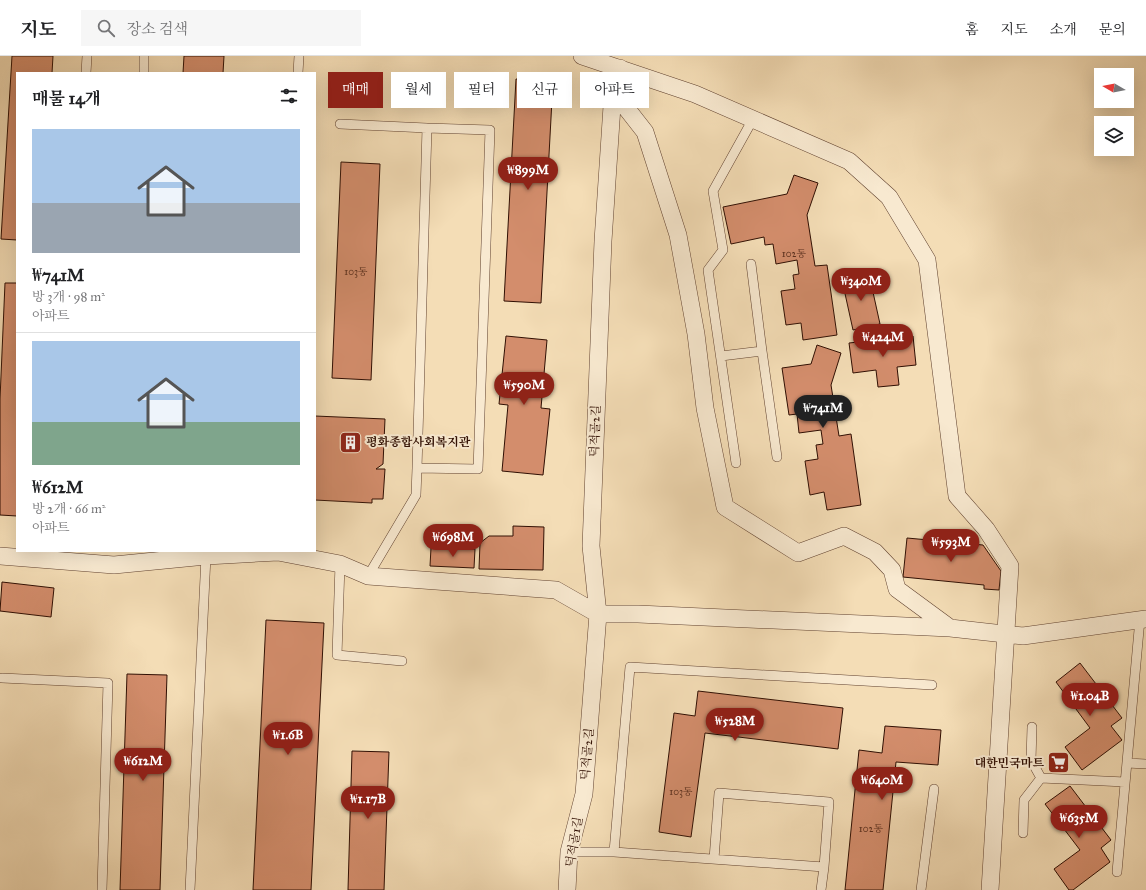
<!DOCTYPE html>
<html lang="ko">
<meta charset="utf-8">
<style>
body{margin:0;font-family:"IM FELL Great Primer","Noto Serif KR",serif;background:#f6f6f6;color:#202124;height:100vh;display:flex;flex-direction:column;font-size:15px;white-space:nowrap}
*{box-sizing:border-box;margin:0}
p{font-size:13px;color:#757577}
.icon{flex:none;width:22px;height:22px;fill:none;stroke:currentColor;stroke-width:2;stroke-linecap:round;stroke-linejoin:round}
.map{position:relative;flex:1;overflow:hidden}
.side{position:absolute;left:16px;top:16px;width:300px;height:480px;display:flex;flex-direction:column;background:#fff;border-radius:0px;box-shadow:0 4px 16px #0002}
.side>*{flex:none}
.hud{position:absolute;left:328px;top:16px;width:380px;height:36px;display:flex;gap:8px}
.needle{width:26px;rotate:279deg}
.controls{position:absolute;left:1094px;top:12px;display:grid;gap:8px}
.controls a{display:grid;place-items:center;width:40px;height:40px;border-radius:0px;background:#fff;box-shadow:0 4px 16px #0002;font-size:20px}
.price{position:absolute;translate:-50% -34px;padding:0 9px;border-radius:14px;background:#8f2418;color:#fff;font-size:13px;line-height:26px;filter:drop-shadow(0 1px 2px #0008)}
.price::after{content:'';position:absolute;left:50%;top:24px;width:12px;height:9px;margin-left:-6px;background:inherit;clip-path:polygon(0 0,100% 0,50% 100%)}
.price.active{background:#222;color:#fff}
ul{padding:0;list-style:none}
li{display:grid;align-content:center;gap:8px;height:212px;padding:0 16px}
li+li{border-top:1px solid #e0e0e0}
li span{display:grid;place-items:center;height:124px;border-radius:0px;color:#555}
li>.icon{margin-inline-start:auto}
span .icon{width:72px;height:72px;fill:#fffc;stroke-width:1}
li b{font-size:17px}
h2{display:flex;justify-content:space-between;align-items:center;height:48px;padding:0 16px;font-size:17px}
.tag{padding:0 14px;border-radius:0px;background:#fff;box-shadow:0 4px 16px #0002;font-size:14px;line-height:36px}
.tag.active{background:#8f2418;color:#fff}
header{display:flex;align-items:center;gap:24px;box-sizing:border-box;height:56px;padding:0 20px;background:#fff;border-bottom:1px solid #e0e0e0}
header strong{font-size:19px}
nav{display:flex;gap:22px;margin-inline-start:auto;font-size:14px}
.search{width:280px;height:36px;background:#f6f6f6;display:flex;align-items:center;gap:10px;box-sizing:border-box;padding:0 14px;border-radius:0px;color:#757577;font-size:15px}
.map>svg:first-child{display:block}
</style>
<header>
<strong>지도</strong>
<div class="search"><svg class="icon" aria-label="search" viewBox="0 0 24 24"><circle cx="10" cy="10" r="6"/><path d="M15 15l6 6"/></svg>장소 검색</div>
<nav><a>홈</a><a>지도</a><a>소개</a><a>문의</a></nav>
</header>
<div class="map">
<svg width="1146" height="834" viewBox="0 0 1146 834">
<rect width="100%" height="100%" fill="#f4ddb6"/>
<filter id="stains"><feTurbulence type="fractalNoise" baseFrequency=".005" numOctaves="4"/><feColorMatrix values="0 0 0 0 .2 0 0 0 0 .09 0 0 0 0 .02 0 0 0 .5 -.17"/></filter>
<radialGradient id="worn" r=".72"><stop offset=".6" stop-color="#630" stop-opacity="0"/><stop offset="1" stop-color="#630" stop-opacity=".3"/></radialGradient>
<path fill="#d38d6c" stroke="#300f03" d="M12,0H53L52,17H17V184L1,183Z
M184,0H224L223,17H183Z
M516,23L553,25L541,247L504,245Z
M341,106L380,108L371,324L332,322Z
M794,119L818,127L807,159L815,210L827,209L837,279L803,284L801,267L786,269L781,235L795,233L793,219L799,218L797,204L776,208L773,188L765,189L764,181L731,188L723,151L787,138Z
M869,218L880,268L853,274L842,224Z
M5,227H17V460L0,459V343Z
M506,280L547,284L541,352L550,353L543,419L502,415L508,349L499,348Z
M913,280L916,309L897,311L899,329L878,331L876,314L853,317L849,287Z
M817,289L841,297L831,329L839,380L851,378L861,449L827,454L824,436L810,439L805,405L818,403L816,389L823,388L821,374L799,377L797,358L789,359L782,312L811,308Z
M315,360L385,363L383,408L376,413H385L383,443H372V447L315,444Z
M513,470L544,471L543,514L479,513L480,487L489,480H513Z
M907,482L983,489L1001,515L999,534L984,533V529L903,521Z
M431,492L475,493L474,512L430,510Z
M2,526L54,532L51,561L0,555Z
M266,564L324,567L311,834H253Z
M1080,607L1122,662L1111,670L1122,684L1082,714L1065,691L1090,672L1056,626Z
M127,618L167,619L160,834H120Z
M698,635L843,652L838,693L705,677L691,781L659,776L674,657L695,660Z
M885,670L941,674L938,709L896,706L883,834H845L859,694L882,697Z
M352,695L389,696L384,834H348Z
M1070,730L1111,784L1101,792L1110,806L1073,834H1069L1054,813L1080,794L1045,748Z"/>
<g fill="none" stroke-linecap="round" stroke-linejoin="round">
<defs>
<path id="service" d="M86,17L87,0
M144,17V0
M298,17L299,0
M340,68L427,72
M751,208L762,295
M721,300L762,295L777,401
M736,407L708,214L723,194L713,135L753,63
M340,508L337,599L402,605
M368,520L416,439L417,412L427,72L490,74L478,413L417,412
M2,622L108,627L102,834
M1032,671L1031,704L1041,722
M1127,707L1146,708
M1023,777L1024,744L1041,722L1125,726
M569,796H614L824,811L821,834
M614,796L630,611L932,629
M714,803L719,737L829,746L824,811
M1117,816L1140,563
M190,834L206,500L208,498
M921,834L934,733"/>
<path id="minor" d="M582,0L695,38L849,105L889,141L927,204L957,440L986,473L1010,510L990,834
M613,35L645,76L678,179L696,278L705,352L725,451L798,497L844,480L875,496L892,514L897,533L950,572
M0,500L114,509L206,500L278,496L340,508L368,520L556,534L598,558H638L950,572L1023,580L1146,563
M567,834L569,796L584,738L598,558L591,490L603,185L613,35L620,12"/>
</defs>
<use href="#service" stroke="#614230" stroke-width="10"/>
<use href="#minor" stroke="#614230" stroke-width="18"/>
<use href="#service" stroke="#f8e9d0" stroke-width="9"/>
<use href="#minor" stroke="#f8e9d0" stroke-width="17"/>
</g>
<defs>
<symbol id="building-square" viewBox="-11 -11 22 22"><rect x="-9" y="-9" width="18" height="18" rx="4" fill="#8f2418" stroke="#f8e9d0"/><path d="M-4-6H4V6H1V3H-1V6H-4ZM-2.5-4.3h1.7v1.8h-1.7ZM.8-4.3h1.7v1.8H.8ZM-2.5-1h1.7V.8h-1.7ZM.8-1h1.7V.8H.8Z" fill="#fff"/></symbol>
<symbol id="supermarket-square" viewBox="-11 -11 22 22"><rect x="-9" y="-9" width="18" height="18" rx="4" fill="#8f2418" stroke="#f8e9d0"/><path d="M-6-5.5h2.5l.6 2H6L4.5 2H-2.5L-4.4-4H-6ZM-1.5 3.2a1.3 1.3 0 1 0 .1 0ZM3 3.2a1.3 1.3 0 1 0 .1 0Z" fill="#fff"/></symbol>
</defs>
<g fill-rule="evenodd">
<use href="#building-square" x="338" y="374" width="25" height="25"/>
<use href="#supermarket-square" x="1046" y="694" width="25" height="25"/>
</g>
<g text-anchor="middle" stroke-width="4" stroke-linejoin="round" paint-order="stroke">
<g font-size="10" fill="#592e1d">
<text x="794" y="201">102동</text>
<text x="356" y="219">103동</text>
<text x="681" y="739">103동</text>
<text x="871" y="776">102동</text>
</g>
<g font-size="12" fill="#300f03" stroke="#f8e9d0">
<text transform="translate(595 375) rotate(-88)" y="4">덕적골2길</text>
<text transform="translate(587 698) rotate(-85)" y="4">덕적골2길</text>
<text transform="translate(574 786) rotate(-80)" y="4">덕적골1길</text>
</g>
<g font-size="12" font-weight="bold" fill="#300f03" stroke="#f8e9d0" text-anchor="start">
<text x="366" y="390">평화종합사회복지관</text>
<text x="1044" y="711" text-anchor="end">대한민국마트</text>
</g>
</g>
<rect width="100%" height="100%" filter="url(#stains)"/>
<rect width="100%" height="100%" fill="url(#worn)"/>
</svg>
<div class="controls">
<a><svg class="needle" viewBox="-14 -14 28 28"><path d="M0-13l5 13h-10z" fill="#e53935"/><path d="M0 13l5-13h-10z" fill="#757577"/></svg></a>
<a><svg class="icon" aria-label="layers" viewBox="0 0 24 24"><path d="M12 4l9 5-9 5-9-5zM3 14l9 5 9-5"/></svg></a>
</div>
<b class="price" style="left:528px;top:135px">₩899M</b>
<b class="price" style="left:861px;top:246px">₩340M</b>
<b class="price" style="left:883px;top:302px">₩424M</b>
<b class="price" style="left:524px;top:350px">₩590M</b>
<b class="price active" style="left:823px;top:373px">₩741M</b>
<b class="price" style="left:453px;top:502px">₩698M</b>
<b class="price" style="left:951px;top:507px">₩593M</b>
<b class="price" style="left:1090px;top:661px">₩1.04B</b>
<b class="price" style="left:735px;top:686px">₩528M</b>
<b class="price" style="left:288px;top:700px">₩1.6B</b>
<b class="price" style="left:143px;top:726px">₩612M</b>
<b class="price" style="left:882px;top:745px">₩640M</b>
<b class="price" style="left:368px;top:764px">₩1.17B</b>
<b class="price" style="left:1079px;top:783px">₩635M</b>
<div class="hud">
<a class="tag active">매매</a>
<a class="tag">월세</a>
<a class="tag">필터</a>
<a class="tag">신규</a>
<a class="tag">아파트</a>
</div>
<section class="side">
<h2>매물 14개<svg class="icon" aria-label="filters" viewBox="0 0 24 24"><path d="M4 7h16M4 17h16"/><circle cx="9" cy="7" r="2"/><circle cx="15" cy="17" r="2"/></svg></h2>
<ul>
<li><span style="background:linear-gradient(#a9c7e8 60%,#9aa5b1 0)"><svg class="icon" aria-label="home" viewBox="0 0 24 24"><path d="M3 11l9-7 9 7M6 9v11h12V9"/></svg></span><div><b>₩741M</b><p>방 3개 · 98 m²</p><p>아파트</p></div></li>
<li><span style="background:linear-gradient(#a9c7e8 65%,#7fa58c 0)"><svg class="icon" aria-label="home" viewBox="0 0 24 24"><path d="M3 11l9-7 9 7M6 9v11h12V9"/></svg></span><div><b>₩612M</b><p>방 2개 · 66 m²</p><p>아파트</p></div></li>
</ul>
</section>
</div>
